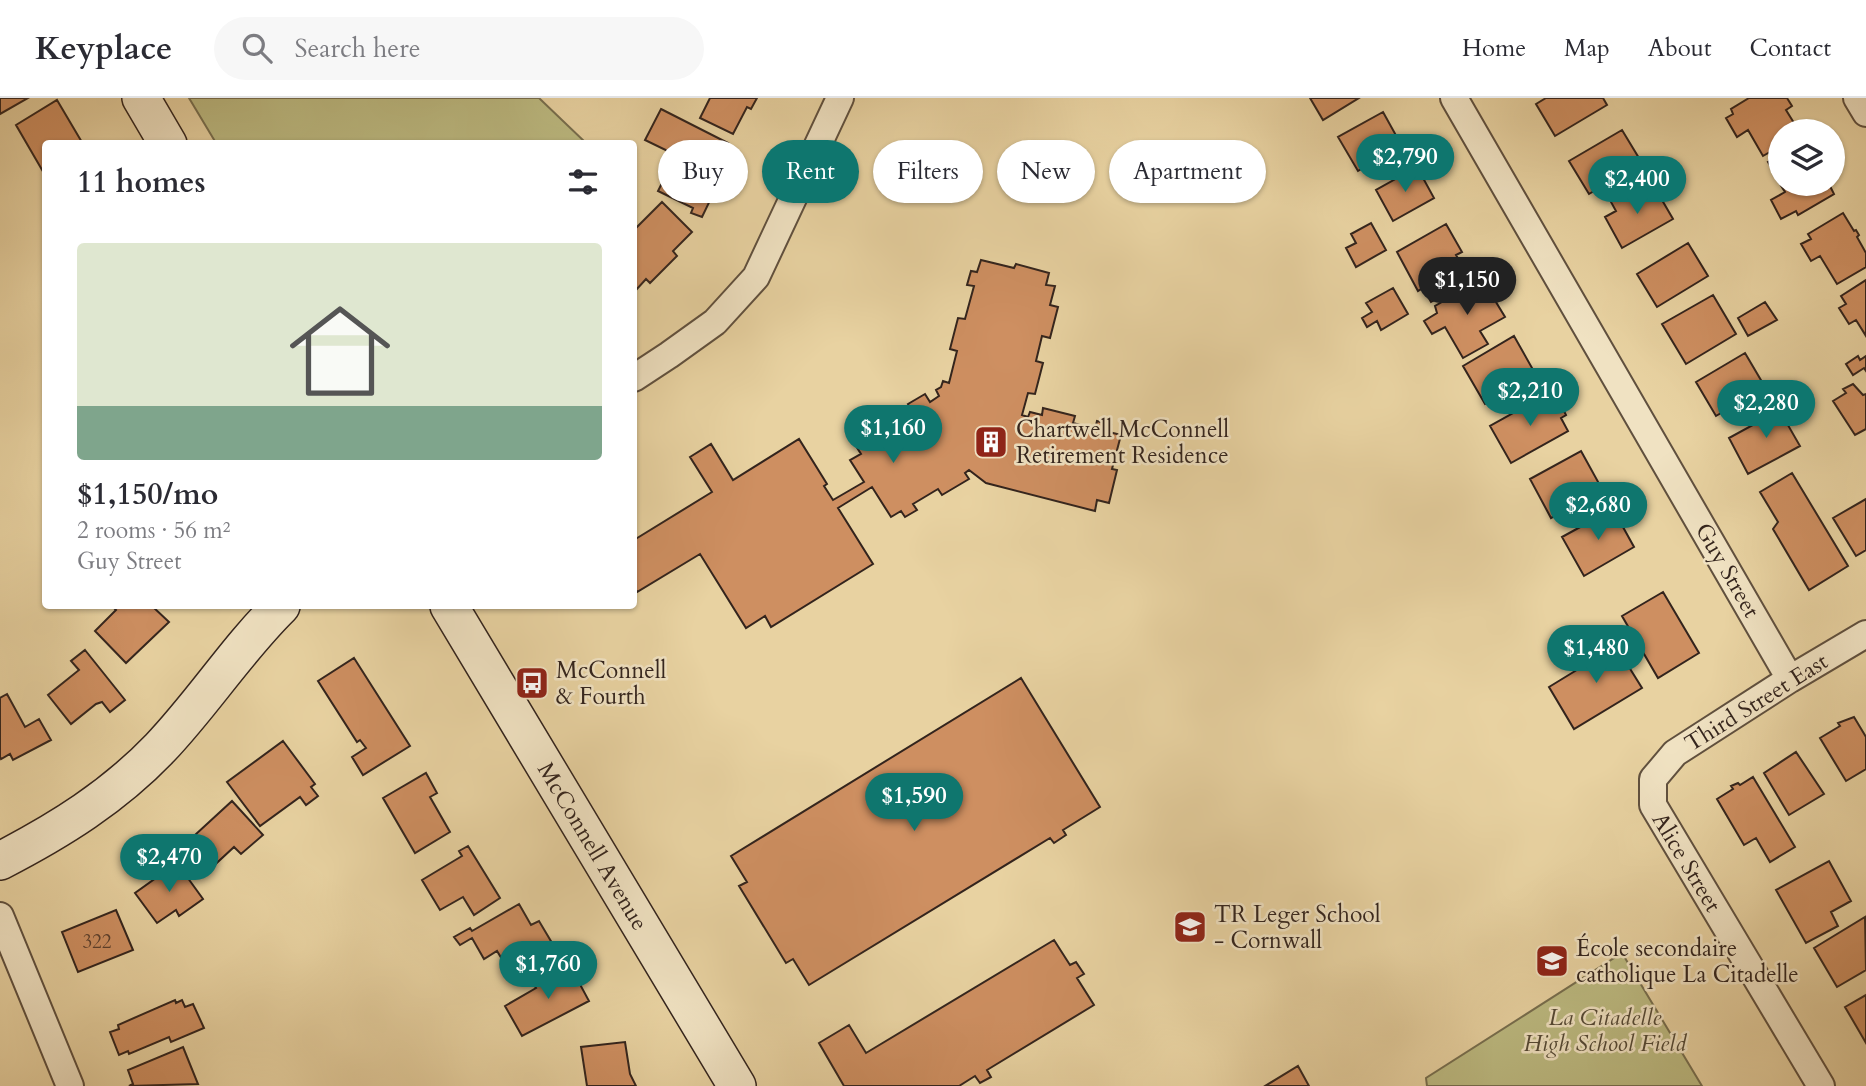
<!DOCTYPE html>
<meta charset="utf-8">
<style>
body{margin:0;font-family:Cardo,serif;background:#f7f7f7;color:#2b2b33;height:100vh;display:flex;flex-direction:column;font-size:26px;white-space:nowrap}
*{box-sizing:border-box;margin:0}
p{font-size:23px;color:#7c7c81}
.icon{flex:none;width:38px;height:38px;fill:none;stroke:currentColor;stroke-width:2;stroke-linecap:round;stroke-linejoin:round}
.map{position:relative;flex:1;overflow:hidden}
.details{position:absolute;left:42px;top:42px;width:595px;height:469px;display:flex;flex-direction:column;background:#fff;border-radius:7px;box-shadow:0 2px 5px #0004}
.details>*{flex:none}
.hud{position:absolute;left:658px;top:42px;width:665px;height:63px;display:flex;gap:14px}
.buttons{position:absolute;left:1768px;top:21px;display:grid;gap:14px}
.buttons a{display:grid;place-items:center;width:77px;height:77px;border-radius:50%;background:#fff;box-shadow:0 2px 5px #0004;font-size:35px}
.price{position:absolute;translate:-50% -60px;padding:0 16px;border-radius:24px;background:#0f766e;color:#fff;font-size:23px;line-height:46px;filter:drop-shadow(0 2px 4px #0008)}
.price::after{content:'';position:absolute;left:50%;top:42px;width:21px;height:16px;margin-left:-10px;background:inherit;clip-path:polygon(0 0,100% 0,50% 100%)}
.price.current{background:#222;color:#fff}
ul{padding:0;list-style:none}
li{display:grid;align-content:center;gap:14px;height:371px;padding:0 35px}
li+li{border-top:2px solid #e1e1e2}
li span{display:grid;place-items:center;height:217px;border-radius:7px;color:#555}
li>.icon{margin-inline-start:auto}
span .icon{width:126px;height:126px;fill:#fffc;stroke-width:1}
li b{font-size:30px}
h2{display:flex;justify-content:space-between;align-items:center;height:84px;padding:0 35px;font-size:30px}
.tag{padding:0 24px;border-radius:32px;background:#fff;box-shadow:0 2px 5px #0004;font-size:24px;line-height:63px}
.tag.current{background:#0f766e;color:#fff}
header{display:flex;align-items:center;gap:42px;box-sizing:border-box;height:98px;padding:0 35px;background:#fff;border-bottom:2px solid #e1e1e2}
header strong{font-size:33px}
nav{display:flex;gap:38px;margin-inline-start:auto;font-size:24px}
.search{width:490px;height:63px;background:#f7f7f7;display:flex;align-items:center;gap:18px;box-sizing:border-box;padding:0 24px;border-radius:38px;color:#7c7c81;font-size:26px}
.map>svg:first-child{display:block}
</style>
<header>
<strong>Keyplace</strong>
<div class="search"><svg class="icon" aria-label="search" viewBox="0 0 24 24"><circle cx="10" cy="10" r="6"/><path d="M15 15l6 6"/></svg>Search here</div>
<nav><a>Home</a><a>Map</a><a>About</a><a>Contact</a></nav>
</header>
<div class="map">
<svg width="1866" height="988" viewBox="0 0 1866 988">
<rect width="100%" height="100%" fill="#e8d2a1"/>
<filter id="stains"><feTurbulence type="fractalNoise" baseFrequency=".00286" numOctaves="4"/><feColorMatrix values="0 0 0 0 .2 0 0 0 0 .09 0 0 0 0 .02 0 0 0 .5 -.17"/></filter>
<radialGradient id="worn" r=".72"><stop offset=".6" stop-color="#630" stop-opacity="0"/><stop offset="1" stop-color="#630" stop-opacity=".3"/></radialGradient>
<path fill="#bcba81" stroke="#786f4f" stroke-width="2" d="M189,0H539L586,45H216Z
M1622,855L1702,988H1427L1426,980Z"/>
<path fill="#ce8f61" stroke="#33241d" stroke-width="2" d="M0,0H28L0,16Z
M710,0H757L751,11L747,9L733,36L700,20Z
M1310,0H1359L1323,22Z
M1546,0H1603L1607,7L1555,38L1536,6Z
M1749,0H1787L1792,8L1786,12L1799,33H1780V48L1763,58L1748,32L1737,39L1726,20L1733,16L1731,11Z
M57,2L83,46H46L45,77L16,27Z
M661,11L728,45L709,84L717,88L702,119L691,115L693,110L658,93L676,57L645,42Z
M1383,14L1403,50L1385,60L1388,65L1373,73L1370,66L1358,73L1338,39Z
M1622,32L1648,75L1634,84L1628,73L1589,96L1569,63Z
M1780,58V85L1768,64Z
M1417,69L1434,100L1393,123L1376,92Z
M1780,86H1829L1834,96L1798,117L1796,113L1781,121L1771,102L1785,94Z
M1655,90L1673,121L1622,150L1605,119L1616,113L1611,104L1632,92L1637,100Z
M662,104L692,134L673,153L677,158L650,185L646,181L637,191L634,187V132Z
M1843,115L1854,133L1856,132L1859,137L1857,139L1866,155V169L1837,186L1820,158L1811,163L1801,146L1811,141L1808,136Z
M1371,125L1386,152L1356,169L1346,150L1356,145L1351,136Z
M1446,126L1462,154L1456,157L1470,182L1431,204L1423,190L1418,193L1397,154Z
M1688,145L1708,178L1657,209L1637,176Z
M981,162L1014,170L1016,166L1049,175L1046,187L1055,188L1050,207L1058,209L1050,240L1042,238L1036,263L1043,265L1035,296L1028,295L1022,317L1028,319L1030,314L1042,317L1043,310L1075,318L1073,325L1095,331L1097,323L1111,327L1109,334L1121,337L1112,371L1117,372L1109,405L1097,402L1095,413L986,385L969,372L965,375L969,381L942,397L938,391L913,406L917,412L905,419L901,413L891,419L872,389L838,410L873,466L771,529L765,518L746,530L700,456L637,494L634,488V442L712,394L690,359L711,346L733,382L799,341L827,386L824,388L833,402L864,384L850,362L861,356L856,348L872,338L868,333L897,316L901,322L913,314L908,306L925,296L930,304L939,298L936,292L941,289L943,283L949,285L957,253L950,251L958,220L965,221L974,188L967,187L971,173L977,174Z
M1482,181L1505,219L1480,233L1488,246L1463,260L1445,229L1432,236L1424,223L1437,215L1435,208Z
M1866,182V238L1856,222L1849,226L1839,210L1846,206L1841,198Z
M1393,190L1408,216L1381,232L1377,223L1367,229L1362,220L1372,214L1366,205Z
M1713,197L1736,236L1686,266L1662,226Z
M1765,204L1777,222L1748,238L1738,220Z
M1514,238L1536,277L1485,306L1463,268Z
M1745,255L1765,289L1716,318L1696,284Z
M1858,258L1860,262L1866,258V273L1864,270L1853,277L1846,266Z
M1853,286L1863,297L1866,296V331L1855,337L1833,303L1846,295L1843,291Z
M1547,296L1554,309L1560,305L1566,317L1561,320L1568,333L1511,365L1490,328Z
M1791,306L1796,316L1785,322L1800,348L1748,376L1729,340Z
M1581,353L1602,391L1551,420L1530,381Z
M1792,375L1848,468L1809,492L1773,431L1778,424L1760,394Z
M1866,401V452L1856,458L1833,420Z
M1613,411L1634,449L1584,478L1562,439Z
M1663,494L1699,555L1658,580L1622,518Z
M114,508H152L169,524L126,565L95,533L116,512L113,509Z
M1609,537L1642,590L1574,631L1549,589L1598,559L1591,548Z
M85,552L125,602L110,614L102,604L96,606L71,626L48,597L79,572L71,563Z
M354,560L410,648L363,677L352,659L366,650L360,642L357,644L318,583Z
M1021,580L1100,709L1063,732L1066,737L1054,745L1050,740L809,887L793,861L786,865L739,788L747,784L731,758Z
M7,596L25,629L39,621L51,642L13,662L10,656L1,661L0,659V600Z
M1854,619L1866,639V671L1846,683L1820,640L1840,628L1838,625Z
M283,643L315,686L311,689L318,698L306,707L300,699L260,728L227,684Z
M1796,654L1824,696L1789,717L1764,675Z
M426,675L437,695L430,699L450,734L415,755L383,700Z
M1753,679L1795,749L1770,764L1756,740L1744,747L1717,701L1733,691L1731,688L1738,685L1740,687Z
M232,703L263,737L241,756L234,749L207,774L183,748Z
M468,748L500,800L474,817L463,799L440,812L422,782L462,758L459,753Z
M1829,763L1851,803L1831,814L1838,828L1806,845L1776,792Z
M177,765L203,801L179,818L176,812L157,825L135,795Z
M519,806L531,827L539,823L555,850L511,876L497,853L484,861L472,840L460,847L454,839L470,830L472,833Z
M116,812L133,852L78,874L62,834Z
M1865,819L1866,872L1837,889L1814,850Z
M1054,842L1070,867L1076,864L1084,876L1077,880L1094,907L987,972L991,979L980,985L975,978L959,988H844L819,945L849,927L866,955Z
M569,866L589,903L522,938L505,908L536,890L533,886Z
M1866,897V945L1845,909Z
M175,902L176,905L182,902L185,909L193,906L204,930L171,944L169,939L129,956L128,953L119,957L110,934L119,931L118,927Z
M625,944L630,976L636,988H587L581,949Z
M183,949L198,986L129,988L133,986L128,972Z
M1298,968L1309,988H1265Z"/>
<g fill="none" stroke-linecap="round" stroke-linejoin="round">
<defs>
<path id="street" d="M1454,0L1790,581
M1857,0L1866,15
M634,280L669,257L715,224L756,179L840,0
M0,818L70,988
M1821,988L1653,707V681L1675,655L1790,581L1866,536"/>
<path id="secondary" d="M141,0L168,46
M449,508L737,988
M0,763C60,732 113,699 160,650C203,605 237,551 281,508"/>
</defs>
<use href="#street" stroke="#60503e" stroke-width="30"/>
<use href="#secondary" stroke="#33241d" stroke-width="40"/>
<use href="#street" stroke="#f0e2c2" stroke-width="26"/>
<use href="#secondary" stroke="#f0e2c2" stroke-width="37"/>
</g>
<defs>
<symbol id="building-square" viewBox="-11 -11 22 22"><rect x="-9" y="-9" width="18" height="18" rx="4" fill="#8f2418" stroke="#f0e2c2"/><path d="M-4-6H4V6H1V3H-1V6H-4ZM-2.5-4.3h1.7v1.8h-1.7ZM.8-4.3h1.7v1.8H.8ZM-2.5-1h1.7V.8h-1.7ZM.8-1h1.7V.8H.8Z" fill="#fff"/></symbol>
<symbol id="bus-square" viewBox="-11 -11 22 22"><rect x="-9" y="-9" width="18" height="18" rx="4" fill="#8f2418" stroke="#f0e2c2"/><path d="M-5-6H5V4H4V6H2V4H-2V6H-4V4H-5ZM-3.5-4V0h7V-4ZM-3.5 1.2v1.5H-2V1.2ZM2 1.2v1.5H3.5V1.2Z" fill="#fff"/></symbol>
<symbol id="school-square" viewBox="-11 -11 22 22"><rect x="-9" y="-9" width="18" height="18" rx="4" fill="#8f2418" stroke="#f0e2c2"/><path d="M0-5L7-2L0 1L-7-2ZM-4 1L0 2.5L4 1V4Q0 6-4 4Z" fill="#fff"/></symbol>
</defs>
<g fill-rule="evenodd">
<use href="#building-square" x="972" y="325" width="38" height="38"/>
<use href="#bus-square" x="513" y="566" width="38" height="38"/>
<use href="#school-square" x="1171" y="810" width="38" height="38"/>
<use href="#school-square" x="1533" y="844" width="38" height="38"/>
</g>
<g text-anchor="middle" stroke-width="5" stroke-linejoin="round" paint-order="stroke">
<g font-size="19" fill="#5a3f2e">
<text x="97" y="850">322</text>
</g>
<g font-size="23" fill="#33241d" stroke="#f0e2c2" text-anchor="start">
<text x="1016" y="339">Chartwell McConnell<tspan x="1016" dy="26">Retirement Residence</tspan></text>
<text x="556" y="580">McConnell<tspan x="556" dy="26">&amp; Fourth</tspan></text>
<text x="1214" y="824">TR Leger School<tspan x="1214" dy="26">- Cornwall</tspan></text>
<text x="1576" y="858">École secondaire<tspan x="1576" dy="26">catholique La Citadelle</tspan></text>
</g>
<g font-size="23" fill="#33241d" stroke="#f0e2c2">
<text transform="translate(1728 472) rotate(60)" y="8">Guy Street</text>
<text transform="translate(1756 604) rotate(-32)" y="8">Third Street East</text>
<text transform="translate(593 748) rotate(59)" y="8">McConnell Avenue</text>
<text transform="translate(1687 764) rotate(59)" y="8">Alice Street</text>
</g>
<g font-size="23" font-style="italic" fill="#554a36" stroke="#f0e2c2">
<text x="1605" y="927">La Citadelle<tspan x="1605" dy="26">High School Field</tspan></text>
</g>
</g>
<rect width="100%" height="100%" filter="url(#stains)"/>
<rect width="100%" height="100%" fill="url(#worn)"/>
</svg>
<div class="buttons">
<a><svg class="icon" aria-label="layers" viewBox="0 0 24 24"><path d="M12 4l9 5-9 5-9-5zM3 14l9 5 9-5"/></svg></a>
</div>
<b class="price" style="left:1405px;top:96px">$2,790</b>
<b class="price" style="left:1637px;top:118px">$2,400</b>
<b class="price current" style="left:1467px;top:219px">$1,150</b>
<b class="price" style="left:1530px;top:330px">$2,210</b>
<b class="price" style="left:1766px;top:342px">$2,280</b>
<b class="price" style="left:893px;top:367px">$1,160</b>
<b class="price" style="left:1598px;top:444px">$2,680</b>
<b class="price" style="left:1596px;top:587px">$1,480</b>
<b class="price" style="left:914px;top:735px">$1,590</b>
<b class="price" style="left:169px;top:796px">$2,470</b>
<b class="price" style="left:548px;top:903px">$1,760</b>
<div class="hud">
<a class="tag">Buy</a>
<a class="tag current">Rent</a>
<a class="tag">Filters</a>
<a class="tag">New</a>
<a class="tag">Apartment</a>
</div>
<section class="details">
<h2>11 homes<svg class="icon" aria-label="filters" viewBox="0 0 24 24"><path d="M4 7h16M4 17h16"/><circle cx="9" cy="7" r="2"/><circle cx="15" cy="17" r="2"/></svg></h2>
<ul>
<li><span style="background:linear-gradient(#dfe7d0 75%,#7fa58c 0)"><svg class="icon" aria-label="home" viewBox="0 0 24 24"><path d="M3 11l9-7 9 7M6 9v11h12V9"/></svg></span><div><b>$1,150/mo</b><p>2 rooms · 56 m²</p><p>Guy Street</p></div></li>
</ul>
</section>
</div>
